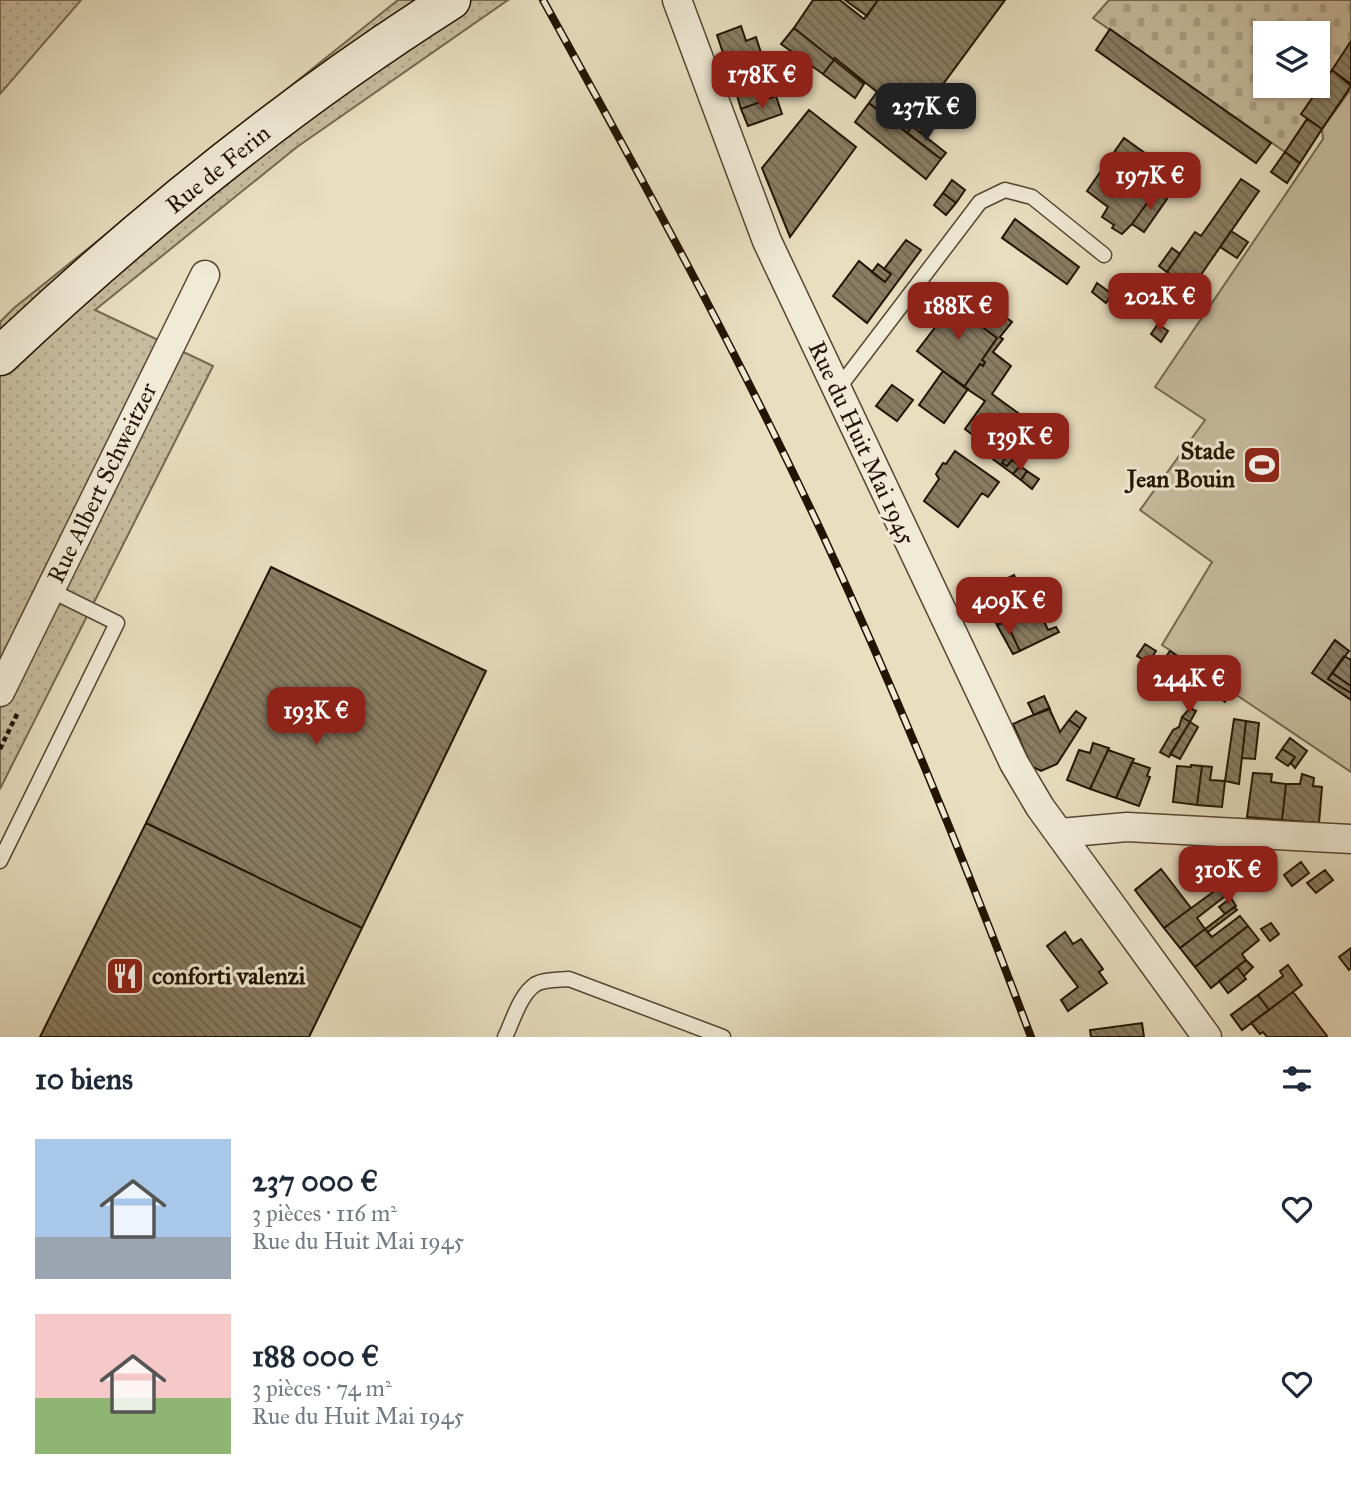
<!DOCTYPE html>
<html lang="fr">
<meta charset="utf-8">
<style>
body{margin:0;font-family:"IM FELL Great Primer",serif;background:#f2f2f3;color:#1f2937;height:100vh;display:flex;flex-direction:column;font-size:26px;white-space:nowrap}
*{box-sizing:border-box;margin:0}
p{font-size:23px;color:#747a83}
.icon{flex:none;width:38px;height:38px;fill:none;stroke:currentColor;stroke-width:2;stroke-linecap:round;stroke-linejoin:round}
.map{position:relative;height:1037px;overflow:hidden}
.side{display:flex;flex-direction:column;background:#fff;flex:1}
.side>*{flex:none}
.buttons{position:absolute;left:1253px;top:21px;display:grid;gap:14px}
.buttons a{display:grid;place-items:center;width:77px;height:77px;border-radius:0px;background:#fff;box-shadow:0 2px 5px #0004;font-size:35px}
.price{position:absolute;translate:-50% -60px;padding:0 16px;border-radius:14px;background:#8f2418;color:#fff;font-size:23px;line-height:46px;filter:drop-shadow(0 2px 4px #0008)}
.price::after{content:'';position:absolute;left:50%;top:42px;width:21px;height:16px;margin-left:-10px;background:inherit;clip-path:polygon(0 0,100% 0,50% 100%)}
.price.active{background:#222;color:#fff}
ul{padding:0;list-style:none}
li{display:flex;align-items:center;gap:21px;height:175px;padding:0 35px}
li span{display:grid;place-items:center;flex:none;width:196px;height:140px;border-radius:0px;color:#555}
li>.icon{margin-inline-start:auto}
span .icon{width:84px;height:84px;fill:#fffc;stroke-width:1}
li b{font-size:30px}
h2{display:flex;justify-content:space-between;align-items:center;height:84px;padding:0 35px;font-size:30px}
.map>svg:first-child{display:block}
</style>
<div class="map">
<svg width="1351" height="1037" viewBox="0 0 1351 1037">
<defs>
<pattern id="grass-dots" width="8" height="8" patternUnits="userSpaceOnUse" patternTransform="scale(1.75)"><rect width="8" height="8" fill="#c7bc9f"/><path d="M2 2h.1M6 6h.1" fill="none" stroke="#aba187" stroke-width="1.8" stroke-linecap="round"/></pattern>
<pattern id="cemetery-stones" width="16" height="16" patternUnits="userSpaceOnUse" patternTransform="scale(1.75)"><rect width="16" height="16" fill="#c7bc9f"/><path d="M2 7V4a2 2 0 0 1 4 0v3zM10 15v-3a2 2 0 0 1 4 0v3z" fill="#aba187"/></pattern>
<pattern id="building-back-hatch" width="6" height="6" patternUnits="userSpaceOnUse" patternTransform="scale(1.75)"><rect width="6" height="6" fill="#897d64"/><path d="M-1 5l2 2M0 0l6 6M5-1l2 2" fill="none" stroke="#706550"/></pattern>
</defs>
<rect width="100%" height="100%" fill="#e8dec0"/>
<filter id="stains"><feTurbulence type="fractalNoise" baseFrequency=".00286" numOctaves="4"/><feColorMatrix values="0 0 0 0 .2 0 0 0 0 .09 0 0 0 0 .02 0 0 0 .5 -.17"/></filter>
<radialGradient id="worn" r=".72"><stop offset=".6" stop-color="#630" stop-opacity="0"/><stop offset="1" stop-color="#630" stop-opacity=".3"/></radialGradient>
<path fill="url(#grass-dots)" stroke="#756850" stroke-width="2" d="M0,0H81L0,94Z
M398,0H508L297,147L95,310L213,366L0,789V322L14,308Z"/>
<path fill="url(#cemetery-stones)" stroke="#756850" stroke-width="2" fill-rule="evenodd" d="M1109,0H1351V86L1322,129L1285,152L1093,18ZM1265,33H1318V86H1265Z"/>
<path fill="#c7bc9f" stroke="#756850" stroke-width="2" d="M1351,89V772L1162,645L1212,562L1140,510L1205,420L1155,387L1323,139L1322,129Z"/>
<path fill="url(#building-back-hatch)" stroke="#231400" stroke-width="2" d="M813,0H840L864,19L878,0H1005L907,133L869,103L877,92L835,58L834,60L794,28Z
M845,0H878L867,16Z
M741,26L746,41L756,37L769,78L735,89L717,35Z
M794,28L834,60L823,74L781,44Z
M1110,29L1271,143L1256,163L1096,50Z
M1351,41V84L1332,70Z
M834,60L864,84L855,98L823,74Z
M1332,70L1351,86L1322,129L1301,114Z
M769,78L776,96L741,109L735,89Z
M776,96L782,114L748,126L741,109Z
M869,103L941,159L926,179L855,122Z
M809,110L856,147L790,237L762,168Z
M1307,119L1322,129L1300,163L1285,152Z
M912,126L946,153L941,159L907,133Z
M1124,138L1170,171L1132,224L1122,234L1112,228L1114,225L1102,217L1108,207L1087,191Z
M1285,152L1300,163L1287,183L1271,172Z
M1241,179L1259,191L1191,289L1167,272L1195,232L1201,236Z
M952,180L965,190L956,203L943,193Z
M1156,191L1167,199L1144,232L1132,224Z
M943,193L956,203L946,215L934,205Z
M1015,219L1079,267L1067,284L1002,238Z
M1231,231L1248,242L1237,258L1220,247Z
M906,240L921,250L867,323L833,296L859,261L885,282L891,274L884,269Z
M1172,248L1180,254L1167,272L1159,266Z
M878,264L891,274L885,282L872,272Z
M1097,283L1112,294L1106,303L1092,292Z
M966,287L977,296L965,314L997,338L982,360L985,362L983,366L980,364L964,387L917,351Z
M977,296L1012,322L1000,337L1003,339L993,352L1011,366L992,394L1044,432L1020,466L1012,460L1007,466L1002,463L1007,456L980,435L978,439L965,429L985,401L964,387L980,364L983,366L985,362L982,360L997,338L965,314Z
M1158,324L1168,331L1161,342L1151,334Z
M943,371L968,389L944,423L919,405Z
M892,385L913,400L897,421L876,406Z
M980,435L1007,456L1002,463L1007,466L1012,460L1020,466L1013,474L979,449L983,442L978,439Z
M955,451L999,482L988,497L982,493L958,527L924,501L939,479L936,474L943,463L946,464Z
M1020,466L1027,471L1021,480L1013,474Z
M1027,471L1039,479L1032,489L1021,480Z
M271,567L486,671L362,928L146,823Z
M1014,575L1021,592L1032,587L1043,611L1040,612L1048,630L1056,627L1059,632L1020,651L1006,622L997,625L982,590Z
M1006,622L1020,651L1013,654L997,625Z
M1335,640L1349,651L1328,679L1351,693V700L1312,673Z
M1145,644L1156,651L1148,663L1137,656Z
M1170,651L1191,666L1185,677L1176,672L1178,668L1165,658Z
M1344,656L1351,660V686L1332,673Z
M1191,666L1213,682L1208,690L1193,680L1186,690L1179,686Z
M1332,673L1351,686V693L1328,679Z
M1213,682L1228,693L1225,702L1208,690Z
M1044,696L1050,709L1034,715L1028,703Z
M1049,708L1060,732L1069,720L1080,728L1057,764L1041,771L1031,766L1013,724Z
M1190,708L1196,711L1190,722L1182,717Z
M1076,711L1086,718L1080,728L1069,720Z
M1182,717L1190,722L1169,757L1160,752L1173,730L1179,727Z
M1234,719L1246,721L1239,784L1225,781Z
M1246,721L1259,723L1255,759L1242,758Z
M1190,722L1198,727L1180,759L1170,754Z
M1290,738L1307,751L1295,768L1291,763L1295,757L1282,749Z
M1093,743L1109,748L1090,789L1067,780L1079,750L1090,753Z
M1282,749L1295,757L1288,766L1276,758Z
M1108,750L1134,759L1116,798L1090,789Z
M1132,762L1150,768L1147,776L1150,777L1139,806L1116,798Z
M1191,765L1202,766L1197,805L1173,802L1177,766L1191,767Z
M1202,766L1212,767L1210,780L1225,781L1222,807L1197,805Z
M1253,773L1272,774L1271,782L1286,784L1282,820L1247,817Z
M1302,774L1314,778L1313,786L1322,787L1319,823L1282,820L1286,784H1300Z
M146,823L362,928L309,1037H40Z
M1301,862L1309,873L1292,886L1284,875Z
M1161,869L1191,908L1164,928L1135,890Z
M1325,870L1333,880L1316,893L1307,883Z
M1235,876L1242,883L1197,918L1205,929L1180,948L1164,928Z
M1231,898L1236,906L1225,914L1219,907Z
M1234,907L1237,910L1208,932L1205,929Z
M1240,916L1248,926L1195,967L1180,948L1205,929L1212,937Z
M1271,923L1279,934L1270,941L1261,929Z
M1248,926L1259,940L1242,954L1246,960L1211,988L1195,967Z
M1065,932L1073,944L1081,939L1103,969L1099,972L1107,983L1068,1011L1061,1000L1078,987L1047,946Z
M1351,948V968L1349,970L1339,957Z
M1246,960L1253,967L1244,976L1237,967Z
M1288,965L1302,985L1269,1010L1258,995L1283,976L1280,971Z
M1237,967L1246,979L1228,993L1219,981Z
M1293,992L1327,1036L1326,1037H1267L1263,1032L1260,1034L1251,1023Z
M1258,995L1269,1010L1242,1030L1231,1015Z
M1142,1023L1144,1037H1091L1090,1030Z"/>
<g fill="none" stroke-linecap="round" stroke-linejoin="round">
<defs>
<path id="lane" d="M837,390L980,202L1005,190L1032,197L1104,255
M0,861L117,623L50,590
M505,1037C513,1021 520,994 536,984C545,979 559,980 569,979L723,1037"/>
<path id="street" d="M677,0L767,241L1014,763L1040,807L1207,1037
M0,692L205,275
M1060,833L1127,827L1351,839"/>
<path id="secondary" d="M0,356C139,225 290,102 451,0"/>
</defs>
<use href="#lane" stroke="#544630" stroke-width="17"/>
<use href="#street" stroke="#544630" stroke-width="31"/>
<use href="#secondary" stroke="#231400" stroke-width="41"/>
<path stroke="#231400" stroke-width="4.5" stroke-dasharray="5 3.5" stroke-linecap="butt" d="M0,749L18,712"/>
<use href="#lane" stroke="#f0ead6" stroke-width="14"/>
<use href="#street" stroke="#f0ead6" stroke-width="28"/>
<use href="#secondary" stroke="#f0ead6" stroke-width="38"/>
<defs>
<path id="rail" d="M543,0C640,175 736,350 821,531C898,697 967,866 1031,1037"/>
</defs>
<use href="#rail" stroke="#231400" stroke-width="8"/>
<use href="#rail" stroke="#f0ead6" stroke-width="5" stroke-dasharray="16" stroke-linecap="butt"/>
</g>
<defs>
<symbol id="stadium-square" viewBox="-11 -11 22 22"><rect x="-9" y="-9" width="18" height="18" rx="4" fill="#8f2418" stroke="#f0ead6"/><path d="M0-5a6.5 5 0 1 0 0 10a6.5 5 0 1 0 0-10ZM-3.5-1.8h7v3.6h-7Z" fill="#fff"/></symbol>
<symbol id="restaurant-square" viewBox="-11 -11 22 22"><rect x="-9" y="-9" width="18" height="18" rx="4" fill="#8f2418" stroke="#f0ead6"/><path d="M-5-6h1v4h1v-4h1v4h1v-4h1v5L-1.5 .5V6h-2V.5L-5-1ZM5-6V6H3V1.5H1.5Q1.5-4 5-6Z" fill="#fff"/></symbol>
</defs>
<g fill-rule="evenodd">
<use href="#stadium-square" x="1240" y="443" width="44" height="44"/>
<use href="#restaurant-square" x="103" y="954" width="44" height="44"/>
</g>
<g text-anchor="middle" stroke-width="6" stroke-linejoin="round" paint-order="stroke">
<g font-size="24" fill="#231400" stroke="#f0ead6">
<text transform="translate(218 169) rotate(-39)" y="8">Rue de Ferin</text>
<text transform="translate(862 443) rotate(65)" y="8">Rue du Huit Mai 1945</text>
<text transform="translate(102 483) rotate(-64)" y="8">Rue Albert Schweitzer</text>
</g>
<g font-size="24" font-weight="bold" fill="#231400" stroke="#f0ead6" text-anchor="end">
<text x="1235" y="459">Stade<tspan x="1235" dy="28">Jean Bouin</tspan></text>
<text x="152" y="984" text-anchor="start">conforti valenzi</text>
</g>
</g>
<rect width="100%" height="100%" filter="url(#stains)"/>
<rect width="100%" height="100%" fill="url(#worn)"/>
</svg>
<div class="buttons">
<a><svg class="icon" aria-label="layers" viewBox="0 0 24 24"><path d="M12 4l9 5-9 5-9-5zM3 14l9 5 9-5"/></svg></a>
</div>
<b class="price" style="left:762px;top:111px">178K €</b>
<b class="price active" style="left:926px;top:143px">237K €</b>
<b class="price" style="left:1150px;top:212px">197K €</b>
<b class="price" style="left:1160px;top:333px">202K €</b>
<b class="price" style="left:958px;top:342px">188K €</b>
<b class="price" style="left:1020px;top:473px">139K €</b>
<b class="price" style="left:1009px;top:637px">409K €</b>
<b class="price" style="left:1189px;top:715px">244K €</b>
<b class="price" style="left:316px;top:747px">193K €</b>
<b class="price" style="left:1228px;top:906px">310K €</b>
</div>
<section class="side">
<h2>10 biens<svg class="icon" aria-label="filters" viewBox="0 0 24 24"><path d="M4 7h16M4 17h16"/><circle cx="9" cy="7" r="2"/><circle cx="15" cy="17" r="2"/></svg></h2>
<ul>
<li><span style="background:linear-gradient(#a9c7e8 70%,#9aa5b1 0)"><svg class="icon" aria-label="home" viewBox="0 0 24 24"><path d="M3 11l9-7 9 7M6 9v11h12V9"/></svg></span><div><b>237 000 €</b><p>3 pièces · 116 m²</p><p>Rue du Huit Mai 1945</p></div><svg class="icon" aria-label="heart" viewBox="0 0 24 24"><path d="M12 20l-8-8c-3-5 5-10 8-4 3-6 11-1 8 4z"/></svg></li>
<li><span style="background:linear-gradient(#f6c9c9 60%,#8fb573 0)"><svg class="icon" aria-label="home" viewBox="0 0 24 24"><path d="M3 11l9-7 9 7M6 9v11h12V9"/></svg></span><div><b>188 000 €</b><p>3 pièces · 74 m²</p><p>Rue du Huit Mai 1945</p></div><svg class="icon" aria-label="heart" viewBox="0 0 24 24"><path d="M12 20l-8-8c-3-5 5-10 8-4 3-6 11-1 8 4z"/></svg></li>
</ul>
</section>
